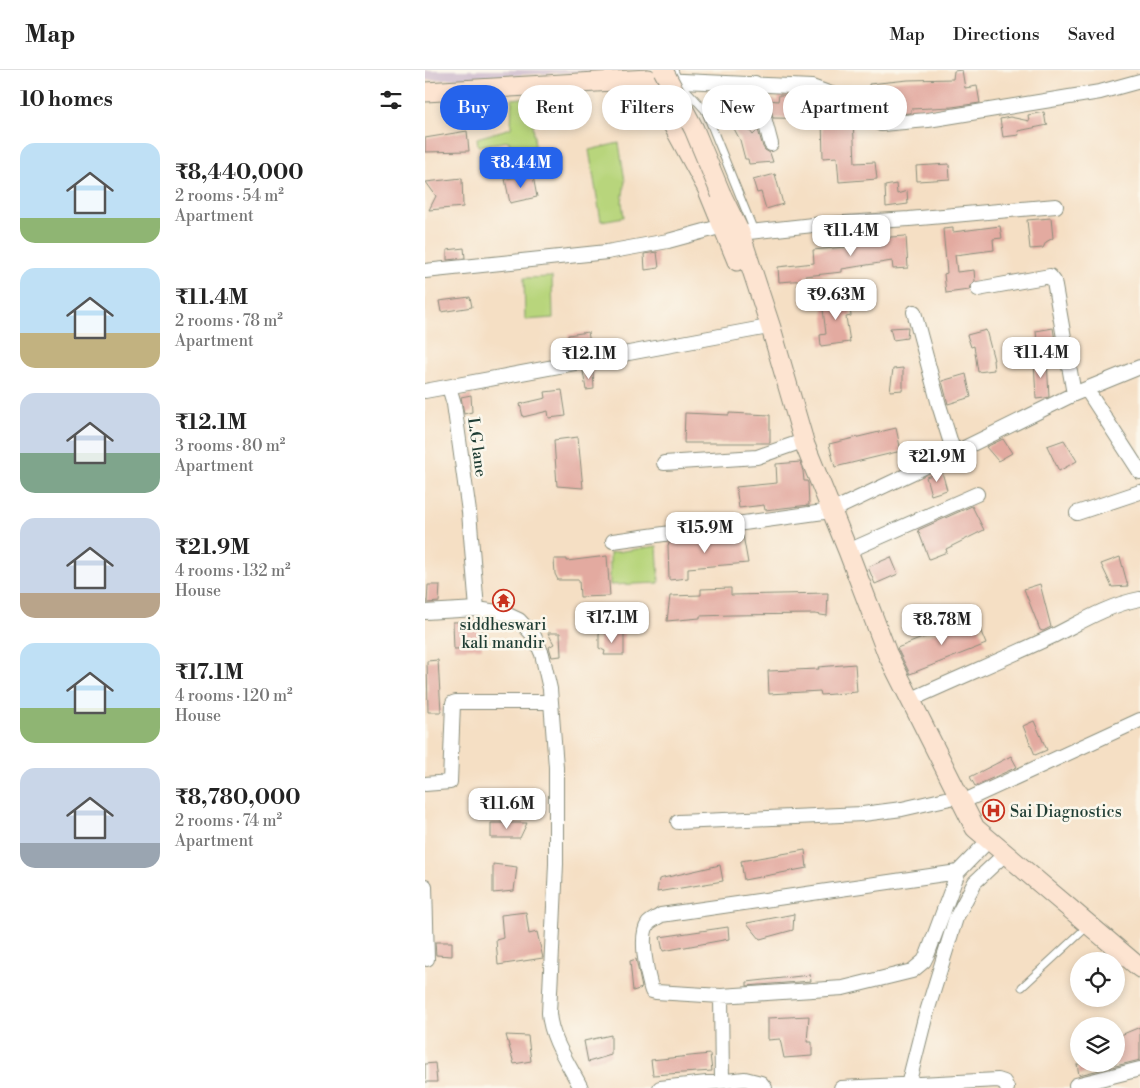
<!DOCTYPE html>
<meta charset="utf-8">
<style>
body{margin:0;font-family:"Libre Bodoni",serif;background:#f2f2f2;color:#222;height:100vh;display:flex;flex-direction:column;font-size:19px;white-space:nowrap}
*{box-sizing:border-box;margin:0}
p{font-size:16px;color:#767676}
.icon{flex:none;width:28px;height:28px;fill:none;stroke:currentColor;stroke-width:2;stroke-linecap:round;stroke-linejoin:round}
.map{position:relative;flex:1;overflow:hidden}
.sheet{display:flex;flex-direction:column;background:#fff;width:425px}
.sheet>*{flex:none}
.hud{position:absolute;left:15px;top:15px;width:475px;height:45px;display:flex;gap:10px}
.controls{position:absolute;left:645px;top:882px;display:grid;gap:10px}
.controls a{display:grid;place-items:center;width:55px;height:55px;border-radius:50%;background:#fff;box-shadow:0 2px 8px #0003;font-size:25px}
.price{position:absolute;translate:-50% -42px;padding:0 11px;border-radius:10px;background:#fff;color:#222;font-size:16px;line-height:32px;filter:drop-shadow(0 1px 2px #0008)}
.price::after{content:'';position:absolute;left:50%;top:30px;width:15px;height:11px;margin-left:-8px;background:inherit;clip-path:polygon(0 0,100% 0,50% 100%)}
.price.active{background:#2563eb;color:#fff}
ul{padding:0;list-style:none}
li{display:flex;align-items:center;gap:15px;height:125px;padding:0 20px}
li span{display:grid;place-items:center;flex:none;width:140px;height:100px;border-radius:15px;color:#555}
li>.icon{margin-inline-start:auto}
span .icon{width:60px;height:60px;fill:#fffc;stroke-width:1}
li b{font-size:21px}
h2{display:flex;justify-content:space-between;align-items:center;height:60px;padding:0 20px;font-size:21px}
.pill{padding:0 18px;border-radius:22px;background:#fff;box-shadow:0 2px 8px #0003;font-size:18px;line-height:45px}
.pill.active{background:#2563eb;color:#fff}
header{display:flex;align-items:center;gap:30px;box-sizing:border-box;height:70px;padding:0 25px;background:#fff;border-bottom:1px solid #e0e0e0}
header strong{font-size:24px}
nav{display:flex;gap:28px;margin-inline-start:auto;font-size:18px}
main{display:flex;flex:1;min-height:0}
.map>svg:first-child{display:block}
</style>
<header>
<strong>Map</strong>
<nav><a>Map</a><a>Directions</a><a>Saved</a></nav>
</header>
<main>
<section class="sheet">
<h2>10 homes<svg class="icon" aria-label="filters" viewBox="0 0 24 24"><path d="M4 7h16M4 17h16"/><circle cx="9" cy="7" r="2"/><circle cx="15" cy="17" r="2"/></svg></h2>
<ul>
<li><span style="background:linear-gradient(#bfe0f5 75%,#8fb573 0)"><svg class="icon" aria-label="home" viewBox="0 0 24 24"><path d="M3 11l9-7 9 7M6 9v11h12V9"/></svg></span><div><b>₹8,440,000</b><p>2 rooms · 54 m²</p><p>Apartment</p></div></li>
<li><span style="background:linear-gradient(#bfe0f5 65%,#c2b280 0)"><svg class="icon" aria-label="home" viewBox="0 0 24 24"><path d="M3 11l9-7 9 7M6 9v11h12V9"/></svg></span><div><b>₹11.4M</b><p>2 rooms · 78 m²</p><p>Apartment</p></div></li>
<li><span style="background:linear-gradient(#c9d6e8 60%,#7fa58c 0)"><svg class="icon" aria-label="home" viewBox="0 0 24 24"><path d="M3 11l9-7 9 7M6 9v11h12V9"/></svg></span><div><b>₹12.1M</b><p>3 rooms · 80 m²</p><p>Apartment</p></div></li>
<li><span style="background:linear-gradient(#c9d6e8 75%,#b9a48a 0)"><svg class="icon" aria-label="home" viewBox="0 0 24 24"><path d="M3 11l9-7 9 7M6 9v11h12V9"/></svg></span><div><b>₹21.9M</b><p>4 rooms · 132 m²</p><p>House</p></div></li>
<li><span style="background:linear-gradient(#bfe0f5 65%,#8fb573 0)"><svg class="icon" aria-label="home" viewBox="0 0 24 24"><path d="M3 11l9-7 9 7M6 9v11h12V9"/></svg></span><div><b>₹17.1M</b><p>4 rooms · 120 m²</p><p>House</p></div></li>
<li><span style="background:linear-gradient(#c9d6e8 75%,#9aa5b1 0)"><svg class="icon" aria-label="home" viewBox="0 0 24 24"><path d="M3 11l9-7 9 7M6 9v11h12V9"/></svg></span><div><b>₹8,780,000</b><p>2 rooms · 74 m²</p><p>Apartment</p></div></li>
</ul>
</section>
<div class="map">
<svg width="715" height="1018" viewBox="0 0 715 1018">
<rect width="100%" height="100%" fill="#fbf7ec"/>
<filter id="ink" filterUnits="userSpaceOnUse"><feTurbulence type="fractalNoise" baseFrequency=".02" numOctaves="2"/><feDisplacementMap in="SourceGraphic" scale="10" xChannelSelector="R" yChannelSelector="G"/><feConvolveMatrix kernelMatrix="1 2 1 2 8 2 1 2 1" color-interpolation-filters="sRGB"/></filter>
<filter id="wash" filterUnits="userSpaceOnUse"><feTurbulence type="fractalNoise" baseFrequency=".0096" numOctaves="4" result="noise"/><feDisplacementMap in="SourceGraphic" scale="20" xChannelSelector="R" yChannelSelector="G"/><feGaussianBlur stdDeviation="1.12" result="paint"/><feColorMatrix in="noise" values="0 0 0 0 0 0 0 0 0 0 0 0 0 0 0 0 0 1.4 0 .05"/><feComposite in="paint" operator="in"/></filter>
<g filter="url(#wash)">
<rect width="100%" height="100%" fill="#f5dfc4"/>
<path fill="#cfbdce" d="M0,0H192L0,10Z"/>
<path fill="#b8d57c" stroke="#6c8958" d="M106,27L110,77H85L84,71L53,76L52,68L86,58L87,29Z
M194,73L200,111L197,132L199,147L176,151L164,80Z
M127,207L128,248L100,250L99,208Z
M232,476L234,513L185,515V483Z"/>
<g id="blocks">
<path fill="#e3aaa0" d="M537,0L540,18L552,16L555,33L527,37L486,39V43L458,45L446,38L444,14L483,10L528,9L529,1Z
M323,24L322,41L316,43L319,53L328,65L333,60L338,77L340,80L345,83L348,92L324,94L323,89H320L315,70L305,51L309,49L302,35Z
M354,25L385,26L400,31L401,49L348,48L344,30L353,31Z
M619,42L621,54L623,55L593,61L594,65L578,67L575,49L585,47L604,51L603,45Z
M428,48L430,93L450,92L452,109L414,112L412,87L398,88L397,49Z
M42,61L44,81L0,82V68Z
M524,94L525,109L492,111L491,96Z
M350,104L358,134L341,139L336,122L332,123L328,110Z
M108,106L112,127L85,133L80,109Z
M37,108L38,137L4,140L11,126L1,112Z
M471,114L472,124L482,121L483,134L461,137L460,116Z
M626,148L628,168L621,172L618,178L605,179L602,150Z
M575,156L577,168L568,169L569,180L530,185L532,202L549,200L550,211L545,216L544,220L521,223L519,204L522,203L518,159L528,158V162Z
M449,165L450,168L481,166L483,198L468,199L467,191L417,199V202L380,206L381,210L354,212L353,197L389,193L388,180L420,177L418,170Z
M39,178L40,188L22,190V180Z
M232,182L234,198L220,200L219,184Z
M423,225L426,246L421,247L425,272L396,276L395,265L401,264L397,231Z
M45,227L47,237L16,242L14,231Z
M483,257L482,268L468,270L465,258Z
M628,258L630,271L622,273H612L611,261Z
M561,260L569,290H568L569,300L553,302L549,276L546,277L542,265Z
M163,262L165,273L145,276L143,265Z
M609,290H622L624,327L620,328L611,329Z
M478,298V320L465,321L468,299Z
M168,300L169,319L161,320L158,301Z
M541,304L546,327L523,334L517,311Z
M137,320L141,346L124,348L123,341L98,347L95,334L121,328L120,322Z
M46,325L47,342L39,344L36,327Z
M260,343L304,345V343L345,345V373H259Z
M471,358L476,381L410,397L404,374Z
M153,367L158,418L132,416L129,370Z
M578,369L587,383L573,391L561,377Z
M639,370L652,391L634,401L622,376Z
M375,392L378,401L379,411H382L383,413L384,435L340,440L339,435L314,438L311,417L352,413L351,394Z
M517,402L522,420L506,425L501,407Z
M547,436L559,460L521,479L522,482L504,489L493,460Z
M318,465L323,493L263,498V508L244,510L243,475L245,472Z
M182,486L185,526L155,527L154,510H133L130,504L129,489H142V491Z
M466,487L473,504L450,514L443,497Z
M695,487L703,516L687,517L676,494Z
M615,514L626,557L618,561L615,560L599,519Z
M3,515H15L14,532L2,533Z
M306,518V525L403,523L402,546L390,544L306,545L275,546V548L242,551L245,526L276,525V519Z
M550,547L561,574L485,604L472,578Z
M56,551L57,578L29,579L28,552Z
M123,563H135L136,586L127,587L124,577L129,574Z
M174,563H199V585H179L180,581L174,578Z
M13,590L16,642H3L2,591Z
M430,594L432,622L396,625L395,621L344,624L343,601L394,599L393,597Z
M609,651L622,680L610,685L598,656Z
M586,686L592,697L550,716L545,707Z
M66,753H102L95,768H66Z
M380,780L382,798L319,810L316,791Z
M68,794L92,797L89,821L68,823Z
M295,795L298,811L232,822L234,809Z
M101,842L104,864L112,862L118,888L73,895L71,870L78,868L76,845Z
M369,844L368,860L335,869L322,853Z
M303,857L304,869L238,881L235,867Z
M10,872H27V886L11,885Z
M211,889L217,918L208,921L205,891Z
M385,905L386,911L322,916V912Z
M384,946L382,972H387V986L359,988L355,969L343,970V948Z
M715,957V990L654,1005L652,994H691V967Z
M81,965L103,966L106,991L89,994Z
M186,965V985L163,992L159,971Z
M285,984L287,1001L228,1005L226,990Z
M10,993L12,1012H0V994Z"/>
</g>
</g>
<g filter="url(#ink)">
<use href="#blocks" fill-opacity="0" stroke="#8a8e7c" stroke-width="1"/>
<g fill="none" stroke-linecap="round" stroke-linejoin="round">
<defs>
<path id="lane" d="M249,0L253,11L280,40L329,161
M597,917L664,855"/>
<path id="street" d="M236,10L387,17L409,25L456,54L503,50L675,22L715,11
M330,13L346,74
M315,163L388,155L484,149L631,136
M0,201L182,182L243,171L298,156
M553,219L625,206L629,211L649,324
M489,242L514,335L529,383
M24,317L29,334L44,442L52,539
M662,320L715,402
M0,321L338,258H346
M239,393L332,387L375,372
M652,443L715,422
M188,471L406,441L529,383L649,324L715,297
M423,481L552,424
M0,542L52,539L79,543L94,550L109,566L117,584L125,619L131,697V794L124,943C126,970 144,994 156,1018
M485,630C533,608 581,588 628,566C656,552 683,535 715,529
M0,714L25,712L28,633L31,632H126
M537,732L715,650
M253,752L438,744L477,739L534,726
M533,802L236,845C232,848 225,851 223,854C214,866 222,904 226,918L227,921L231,922L296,926L418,918L487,901L499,891L503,883L533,802L564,770
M0,816L2,889
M296,926L297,1011
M483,1015L500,948L531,848L550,812L580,784
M651,1015L715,999
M235,1018L320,1009L336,1013L340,1018
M416,1018L573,1010L579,1012L582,1018"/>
<path id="secondary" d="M0,22L223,9L282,118L312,191
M296,124L315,163L346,258L380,375L423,481L462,583L550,758L715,898"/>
</defs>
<use href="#lane" stroke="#8a8e7c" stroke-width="9"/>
<use href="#street" stroke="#8a8e7c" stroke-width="16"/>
<use href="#secondary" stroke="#8a8e7c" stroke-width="21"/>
<use href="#lane" stroke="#fff" stroke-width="7"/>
<use href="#street" stroke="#fff" stroke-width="14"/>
<use href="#secondary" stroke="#fde4d1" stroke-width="19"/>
<defs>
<path id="secondary-bridge" d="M238,0L269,59L296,124"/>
</defs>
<use href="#secondary-bridge" stroke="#8a8e7c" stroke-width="21" stroke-linecap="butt"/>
<use href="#secondary-bridge" stroke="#fde4d1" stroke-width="19"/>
</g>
</g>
<defs>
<symbol id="temple-ring" viewBox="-11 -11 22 22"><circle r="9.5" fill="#fbf7ec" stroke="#c8321e" stroke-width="1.5"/><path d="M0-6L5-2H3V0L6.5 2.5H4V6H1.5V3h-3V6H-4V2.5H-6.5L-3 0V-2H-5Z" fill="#c8321e"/></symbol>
<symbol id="hospital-ring" viewBox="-11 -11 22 22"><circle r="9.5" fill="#fbf7ec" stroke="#c8321e" stroke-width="1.5"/><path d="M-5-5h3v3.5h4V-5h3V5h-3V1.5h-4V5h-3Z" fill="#c8321e"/></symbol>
</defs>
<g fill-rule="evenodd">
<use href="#temple-ring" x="66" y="518" width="25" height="25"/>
<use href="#hospital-ring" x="556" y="728" width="25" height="25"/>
</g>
<g text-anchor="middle" stroke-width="5" stroke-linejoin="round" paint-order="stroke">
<g font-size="16" fill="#1f3d34" stroke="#fbf7ec">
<text transform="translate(53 377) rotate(82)" y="6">L.G lane</text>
</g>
<g font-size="16" fill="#1f3d34" stroke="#fbf7ec">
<text x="78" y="560">siddheswari<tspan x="78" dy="18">kali mandir</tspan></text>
<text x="585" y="747" text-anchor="start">Sai Diagnostics</text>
</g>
</g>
</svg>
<div class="controls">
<a><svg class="icon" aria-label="locate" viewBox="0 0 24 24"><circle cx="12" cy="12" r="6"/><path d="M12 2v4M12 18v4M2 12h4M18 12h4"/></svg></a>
<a><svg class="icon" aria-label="layers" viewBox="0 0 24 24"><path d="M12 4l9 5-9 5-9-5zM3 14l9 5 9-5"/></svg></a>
</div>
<b class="price active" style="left:96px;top:119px">₹8.44M</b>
<b class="price" style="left:426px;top:187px">₹11.4M</b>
<b class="price" style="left:411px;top:251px">₹9.63M</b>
<b class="price" style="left:616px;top:309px">₹11.4M</b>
<b class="price" style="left:164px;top:310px">₹12.1M</b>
<b class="price" style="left:512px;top:413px">₹21.9M</b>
<b class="price" style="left:280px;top:484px">₹15.9M</b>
<b class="price" style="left:187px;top:574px">₹17.1M</b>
<b class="price" style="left:517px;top:576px">₹8.78M</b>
<b class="price" style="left:82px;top:760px">₹11.6M</b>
<div class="hud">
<a class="pill active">Buy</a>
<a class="pill">Rent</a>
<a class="pill">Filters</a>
<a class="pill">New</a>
<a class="pill">Apartment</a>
</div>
</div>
</main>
